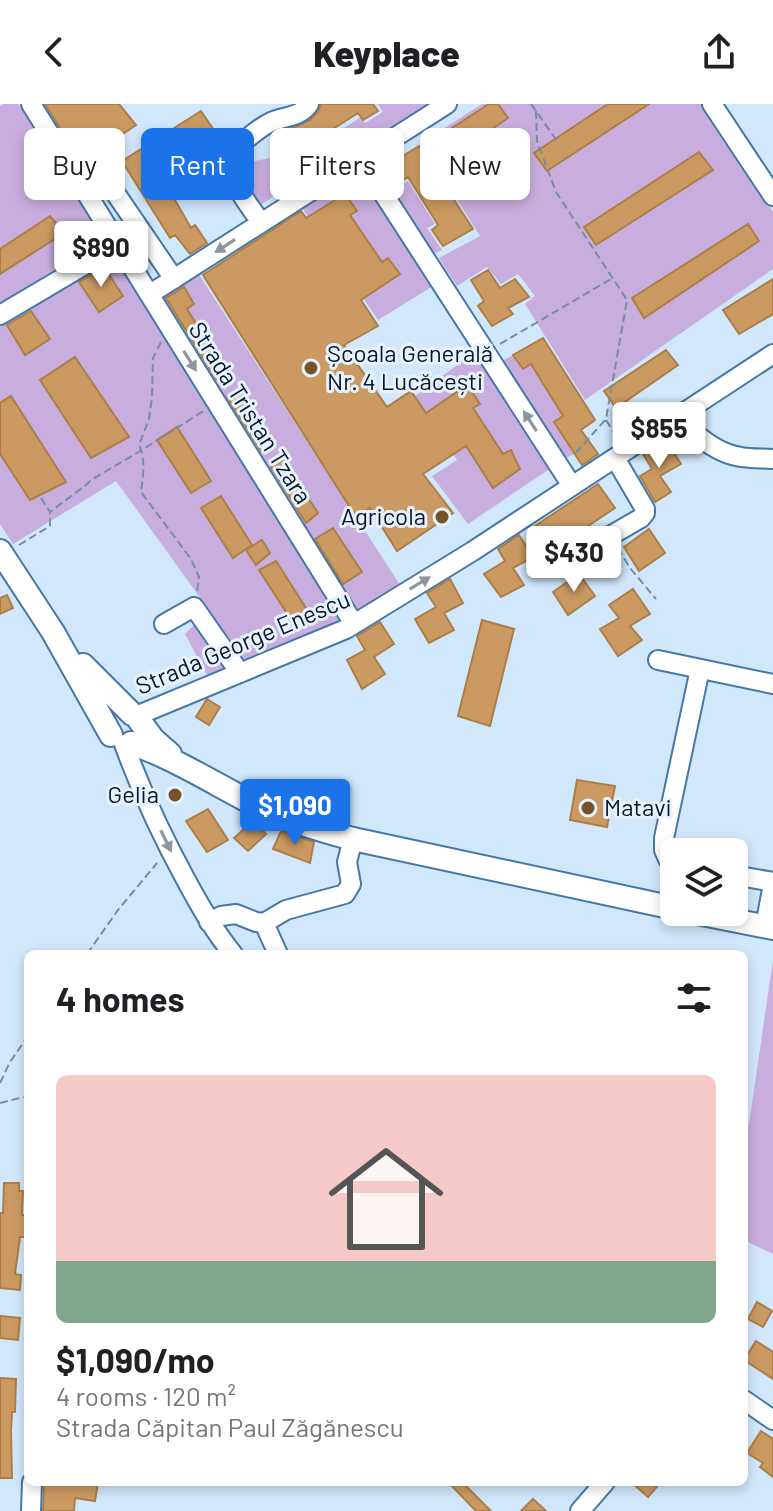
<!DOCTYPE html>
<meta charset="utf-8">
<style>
body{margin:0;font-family:Barlow,sans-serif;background:#f6f6f6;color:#202124;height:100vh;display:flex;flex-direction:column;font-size:30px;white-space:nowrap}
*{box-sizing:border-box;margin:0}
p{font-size:26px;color:#757577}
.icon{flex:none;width:44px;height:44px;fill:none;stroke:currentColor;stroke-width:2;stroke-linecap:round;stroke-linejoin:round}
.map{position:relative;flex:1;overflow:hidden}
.drawer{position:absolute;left:24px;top:846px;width:724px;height:536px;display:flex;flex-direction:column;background:#fff;border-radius:12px;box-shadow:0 4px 12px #0003}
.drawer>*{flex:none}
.guide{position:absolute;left:24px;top:24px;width:726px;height:72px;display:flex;gap:16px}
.buttons{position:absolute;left:660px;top:734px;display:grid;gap:16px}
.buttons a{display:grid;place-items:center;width:88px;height:88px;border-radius:12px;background:#fff;box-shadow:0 4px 12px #0003;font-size:40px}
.price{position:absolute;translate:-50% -68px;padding:0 18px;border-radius:8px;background:#fff;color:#222;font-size:26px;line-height:52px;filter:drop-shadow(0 2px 4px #0008)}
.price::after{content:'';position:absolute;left:50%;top:48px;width:24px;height:18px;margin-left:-12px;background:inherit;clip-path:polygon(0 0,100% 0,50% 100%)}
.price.selected{background:#1a73e8;color:#fff}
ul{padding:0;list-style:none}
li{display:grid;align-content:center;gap:16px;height:424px;padding:0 32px}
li+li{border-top:2px solid #e0e0e0}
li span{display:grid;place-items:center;height:248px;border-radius:12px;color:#555}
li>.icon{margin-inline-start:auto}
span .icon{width:144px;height:144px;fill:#fffc;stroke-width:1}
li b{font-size:34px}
h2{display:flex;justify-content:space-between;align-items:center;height:96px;padding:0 32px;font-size:34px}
.pill{padding:0 28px;border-radius:12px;background:#fff;box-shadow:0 4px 12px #0003;font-size:28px;line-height:72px}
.pill.selected{background:#1a73e8;color:#fff}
header{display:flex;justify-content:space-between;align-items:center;height:104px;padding:0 32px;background:#fff;font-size:36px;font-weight:800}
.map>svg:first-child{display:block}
</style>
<header><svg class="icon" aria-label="back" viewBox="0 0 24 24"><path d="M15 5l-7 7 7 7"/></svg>Keyplace<svg class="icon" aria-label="share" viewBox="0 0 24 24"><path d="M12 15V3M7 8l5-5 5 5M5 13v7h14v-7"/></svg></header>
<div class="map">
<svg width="773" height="1407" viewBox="0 0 773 1407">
<rect width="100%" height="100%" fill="#d1e7fc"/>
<path fill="#c8aede" d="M3,0H18L106,134L0,199V2Z
M378,0H428L312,75L303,59L322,48L318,41L361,13L365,19L383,8Z
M482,0H704L773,108V165L585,296L525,200L535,192L518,170L501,180L487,163L457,182L439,154L480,132L421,39Z
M276,53L293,80L259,102L238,67L255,57Z
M386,56L403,80L408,77L435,120L427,124L442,146L430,152L374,65Z
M357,68L433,182L378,216L302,104Z
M114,148L346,518L211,579L185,530L209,506L116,377L13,440L0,420V219Z
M196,166L402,484L354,512L156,193Z
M478,246L554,362L468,420L432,372L457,356L415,292Z
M513,251L523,264L531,260L563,312L554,318L574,350L561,356L499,259Z
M773,856V1150L744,1136V1019L749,1020Z"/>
<path fill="#cb9a62" stroke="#ad7e46" stroke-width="2" d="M45,0H119L136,21L81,58Z
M321,0H373L378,7L363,16L358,9L311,39L316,45L299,57L281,29L310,16L318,8Z
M489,0H498L508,14L455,50L441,31Z
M608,0H649L547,67L534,49Z
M201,7L222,38L163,75L191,124L195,121L207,139L190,150L175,131L170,134L122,57Z
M419,42L473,125L443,142L432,126L438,121L408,73L402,77L390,60Z
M699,48L713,66L596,141L584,123Z
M345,90L357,107L350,111L382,158L388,154L400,170L361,196L378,222L344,241L387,303L411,287L426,309L467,281L480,300L473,304L503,350L511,346L520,365L493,384L466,342L423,370L453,409L397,447L370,404L356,413L203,171L301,107L306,114Z
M50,112L64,129L0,170V145Z
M748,120L759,137L644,214L632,194Z
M104,163L123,192L99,208L79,178Z
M488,166L500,184L515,175L529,193L508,204L513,210L492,222L478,202L484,197L471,176Z
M773,175V210L739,230L723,206Z
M184,183L194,200L187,205L227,269L216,275L166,194Z
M31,207L50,235L25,251L7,221Z
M543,234L595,316L581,326L598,350L582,361L554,318L563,312L531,260L523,265L513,251Z
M666,246L678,261L616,304L604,287Z
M75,253L129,333L91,354L40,276Z
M240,286L275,338L261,347L227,293Z
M11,292L66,378L30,396L0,350V299Z
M177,323L211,377L191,389L157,336Z
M667,338L681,360L660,372L671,388L655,398L640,372L652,365L643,350Z
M283,356L318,409L306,419L271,363Z
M598,380L615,404L552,446L535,422Z
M221,392L252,441L233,454L201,404Z
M333,424L362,468L343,480L315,435Z
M649,425L665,449L639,467L624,443Z
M519,431L533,453L513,464L524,481L501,493L484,470L505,457L498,445Z
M262,436L270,449L256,461L246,446Z
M276,457L313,515L297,525L259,466Z
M579,470L595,492L568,511L553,488Z
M450,475L463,499L444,509L454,526L429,539L415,515L436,503L427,489Z
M633,485L650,510L630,522L642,536L618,552L600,525L619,514L609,501Z
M7,491L13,504L0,510V494Z
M482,516L514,525L490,622L458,612Z
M380,518L394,540L374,553L385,570L362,585L347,556L365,546L357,532Z
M207,595L220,603L209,621L196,613Z
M577,676L615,682L607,723L570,716Z
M208,705L228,736L207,748L186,717Z
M253,717L266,730L248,747L234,734Z
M281,727L314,738L310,759L273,745Z
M4,1079H19V1087H23L22,1111H26L25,1133H20L15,1170L21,1171L20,1186L0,1184V1109H3Z
M757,1198L772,1207L763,1223L748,1215Z
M0,1212L20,1214L18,1236L0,1234Z
M756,1237L773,1248V1275L744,1256Z
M0,1274L16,1275L15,1308H12L11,1327L12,1374H0Z
M761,1327L773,1335V1373L760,1363L763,1359L747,1349Z
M44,1378H98L95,1397L75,1394L74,1407H43Z
M448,1378H462L491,1407H476Z
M631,1378H661L648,1393Z
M533,1395L546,1407H521Z"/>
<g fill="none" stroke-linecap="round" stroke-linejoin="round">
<defs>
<path id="minor" d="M31,0L354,520
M712,0L773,92
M361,55L572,382
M78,74L95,67L101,68L174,175
M261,119C243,91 212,61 249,33C258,26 266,19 276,16C289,12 301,12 309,0
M150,190L447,0
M0,211L120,140
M677,315C696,330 716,350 741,353C752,355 763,354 773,355
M577,451L641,414L645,409V405L615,354
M164,520L194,503L240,569
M658,556L773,580
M136,612L346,525L473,447L773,250
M124,640C141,687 162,732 186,776C200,802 214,827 233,850
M674,757L668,755L664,746V734L700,565
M734,771L773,778
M209,818L221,812L236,810L256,818L264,819L286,806L345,790L351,780L347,758L353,735
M264,819L278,850
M765,822L773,780
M744,1296L773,1316
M31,1407L32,1378
M580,1407L605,1378"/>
<path id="major" d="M0,447L53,528L111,631
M83,561L132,610
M139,616L153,635L170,650
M131,639C174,654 213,679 254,700C285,716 319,726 353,735L674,804
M692,808L773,824"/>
</defs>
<use href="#minor" stroke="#4578a8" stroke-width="22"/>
<use href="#major" stroke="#4578a8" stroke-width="26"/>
<path stroke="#788da1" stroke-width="2" stroke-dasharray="8 4" stroke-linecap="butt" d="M531,0L557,37
M536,7L537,37L556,88L627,196L606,315L573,352
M161,238L153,254L152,293L149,315L139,341C146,356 143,372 141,388L191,455L199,473L197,488
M500,240L611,175
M606,316L618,335
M41,394L50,408L86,381L91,376L142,346L205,306
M19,441L50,422V409
M618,444L630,464L656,495
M87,850L118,806L157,759
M0,979L10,958L28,932
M0,999L28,992"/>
<use href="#minor" stroke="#fff" stroke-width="18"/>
<use href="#major" stroke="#fff" stroke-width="22"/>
</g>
<defs><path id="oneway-solid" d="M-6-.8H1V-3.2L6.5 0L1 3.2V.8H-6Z" transform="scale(2)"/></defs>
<g fill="#8e97a0">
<use href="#oneway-solid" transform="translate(225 142) rotate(147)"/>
<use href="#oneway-solid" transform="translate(190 257) rotate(58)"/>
<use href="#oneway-solid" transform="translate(530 317) rotate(-123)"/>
<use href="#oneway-solid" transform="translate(420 479) rotate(-31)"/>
<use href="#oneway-solid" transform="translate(166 737) rotate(64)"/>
</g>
<g fill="#75532a" stroke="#e8f2fd" stroke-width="3">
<circle cx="311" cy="264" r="8"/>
<circle cx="442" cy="413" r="8"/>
<circle cx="175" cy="691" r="8"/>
<circle cx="588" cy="704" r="8"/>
</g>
<g text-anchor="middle" stroke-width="6" stroke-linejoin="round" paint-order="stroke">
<g font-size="24" fill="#04182b" stroke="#e8f2fd" text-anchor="start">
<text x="327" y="258">Școala Generală<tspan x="327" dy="28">Nr. 4 Lucăcești</tspan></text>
<text x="426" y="421" text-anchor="end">Agricola</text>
<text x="159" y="699" text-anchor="end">Gelia</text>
<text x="604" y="712">Matavi</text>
</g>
<g font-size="24" fill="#04182b" stroke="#e8f2fd">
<text transform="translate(250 309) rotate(58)" y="8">Strada Tristan Tzara</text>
<text transform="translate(243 539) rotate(-23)" y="8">Strada George Enescu</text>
</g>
</g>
</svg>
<div class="buttons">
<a><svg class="icon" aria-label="layers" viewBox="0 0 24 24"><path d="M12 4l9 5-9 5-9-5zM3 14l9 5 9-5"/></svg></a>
</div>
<b class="price" style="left:101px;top:185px">$890</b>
<b class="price" style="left:659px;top:366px">$855</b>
<b class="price" style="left:574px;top:490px">$430</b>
<b class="price selected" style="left:295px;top:743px">$1,090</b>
<div class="guide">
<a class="pill">Buy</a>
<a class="pill selected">Rent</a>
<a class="pill">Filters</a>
<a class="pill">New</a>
</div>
<section class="drawer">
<h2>4 homes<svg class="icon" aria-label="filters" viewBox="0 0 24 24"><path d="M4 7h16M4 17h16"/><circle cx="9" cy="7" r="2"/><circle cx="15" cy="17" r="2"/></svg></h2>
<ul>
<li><span style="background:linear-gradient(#f6c9c9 75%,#7fa58c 0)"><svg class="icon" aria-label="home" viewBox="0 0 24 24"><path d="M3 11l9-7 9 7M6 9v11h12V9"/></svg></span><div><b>$1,090/mo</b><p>4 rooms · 120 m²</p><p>Strada Căpitan Paul Zăgănescu</p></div></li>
</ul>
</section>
</div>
